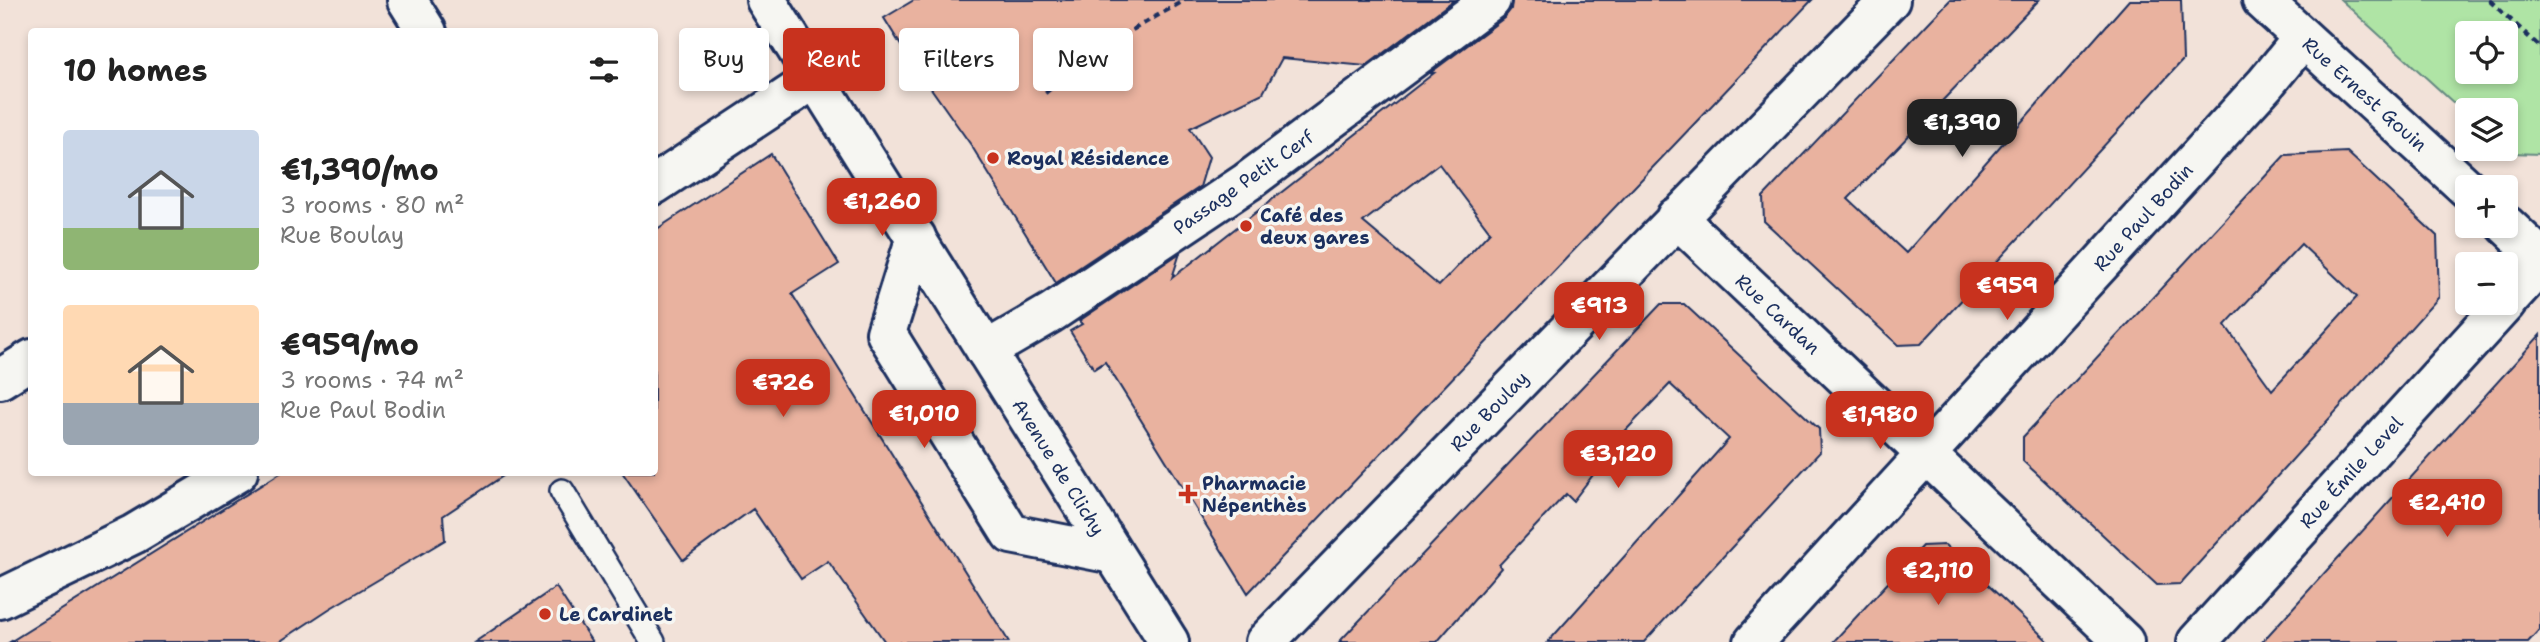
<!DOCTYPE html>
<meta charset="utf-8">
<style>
body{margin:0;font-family:"Shantell Sans",sans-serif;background:#f2f2f2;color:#222;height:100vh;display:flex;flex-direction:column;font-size:26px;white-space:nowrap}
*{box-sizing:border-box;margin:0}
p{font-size:23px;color:#767676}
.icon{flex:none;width:38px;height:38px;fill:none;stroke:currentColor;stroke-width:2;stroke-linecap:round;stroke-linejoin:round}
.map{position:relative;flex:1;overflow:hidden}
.panel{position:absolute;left:28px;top:28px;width:630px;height:448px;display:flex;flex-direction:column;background:#fff;border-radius:7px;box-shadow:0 4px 10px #0003}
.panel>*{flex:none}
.top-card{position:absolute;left:679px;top:28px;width:665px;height:63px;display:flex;gap:14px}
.tools{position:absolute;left:2455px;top:21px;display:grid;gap:14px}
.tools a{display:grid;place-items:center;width:63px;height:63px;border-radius:7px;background:#fff;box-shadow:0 4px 10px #0003;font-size:35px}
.price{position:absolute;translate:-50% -60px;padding:0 16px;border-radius:14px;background:#c8321e;color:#fff;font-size:23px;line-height:46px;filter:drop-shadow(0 2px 4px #0008)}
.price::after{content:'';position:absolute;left:50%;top:42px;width:21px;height:16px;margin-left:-10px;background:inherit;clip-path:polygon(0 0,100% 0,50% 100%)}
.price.current{background:#222;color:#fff}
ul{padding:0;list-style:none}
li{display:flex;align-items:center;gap:21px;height:175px;padding:0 35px}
li span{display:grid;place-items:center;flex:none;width:196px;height:140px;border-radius:7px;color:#555}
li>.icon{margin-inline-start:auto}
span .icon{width:84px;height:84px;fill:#fffc;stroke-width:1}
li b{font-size:30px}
h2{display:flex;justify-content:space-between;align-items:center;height:84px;padding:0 35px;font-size:30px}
.chip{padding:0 24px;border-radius:7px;background:#fff;box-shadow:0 4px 10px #0003;font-size:24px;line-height:63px}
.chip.current{background:#c8321e;color:#fff}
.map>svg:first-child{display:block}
</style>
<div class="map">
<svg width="2540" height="642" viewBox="0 0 2540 642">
<rect width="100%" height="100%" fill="#f2e2d9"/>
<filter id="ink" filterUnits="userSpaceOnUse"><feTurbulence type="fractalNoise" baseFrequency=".0143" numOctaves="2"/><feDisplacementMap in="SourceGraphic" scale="14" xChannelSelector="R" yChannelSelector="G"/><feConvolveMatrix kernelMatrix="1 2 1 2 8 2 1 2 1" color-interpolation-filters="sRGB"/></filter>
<g filter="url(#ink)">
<path fill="#afe4a5" stroke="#658a82" stroke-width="2" fill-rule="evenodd" d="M2341,0H2540V154L2510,153L2505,149L2506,110H2468L2467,115ZM2468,33H2506V72H2468Z"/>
<path fill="#e9b29f" stroke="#1b2f5e" stroke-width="2" fill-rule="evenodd" d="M914,0H1454L1366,66L1282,58L1263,93L1190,128L1209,157L1200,187L1056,283L971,145L923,77L921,78L884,18Z
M1512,0H1812L1248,593L1105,362L1094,369L1070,331L1082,324L1079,321L1180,253L1172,278L1434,73H1430L1504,18L1511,9ZM1439,164L1490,232L1439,286L1363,222Z
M1950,0H2039L1848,199L1906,253L2129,0H2181L2183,60L1921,344L1898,345L1764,221L1763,197Z
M2347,152L2437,236L2439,297L2180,584L2157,585L2023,461V437L2285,155ZM2301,244L2357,297L2272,390L2225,325Z
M771,154L839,264L792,294L1009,642H885L828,561L801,579L753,509L683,560L622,472H654V231Z
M1661,304H1684L1819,429L1820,452L1644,642H1548L1729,439L1670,384L1609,448L1612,450L1573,501L1566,494L1499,565L1501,568L1437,642H1339Z
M2540,335V629L2528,642H2262Z
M282,472H509L443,516L445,540L329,609L279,642H10Z
M1945,545L2049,642H1833L1922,546Z
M556,587L592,642H475Z"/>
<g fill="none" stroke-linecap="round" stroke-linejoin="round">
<defs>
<path id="lane" d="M562,491L653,642"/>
<path id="street" d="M407,0L427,32
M2262,0L2468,189
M654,185L816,78
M1676,217L2124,642
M2506,225L2540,257
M916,237L886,333L1011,534L1113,554
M2506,302L2540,265
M986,351L1051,313L1247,182L1491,0
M0,379L32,359
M0,599L134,534L238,472
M1265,642L1890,0
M1754,642L2266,83L2303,38
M2197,642L2506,303"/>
<path id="secondary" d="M766,0L1169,642"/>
</defs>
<use href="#lane" stroke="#1b2f5e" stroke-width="28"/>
<use href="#street" stroke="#1b2f5e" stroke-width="44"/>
<use href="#secondary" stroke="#1b2f5e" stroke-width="44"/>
<path stroke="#1b2f5e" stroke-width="4.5" stroke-dasharray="7 5" stroke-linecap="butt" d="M2489,0L2540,47
M1045,93L1102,47L1185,0"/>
<use href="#lane" stroke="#f6f6f2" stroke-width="23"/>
<use href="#street" stroke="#f6f6f2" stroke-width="38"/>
<use href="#secondary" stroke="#f6f6f2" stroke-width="38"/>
</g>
</g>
<g fill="#c8321e" stroke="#f6f6f2" stroke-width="2.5">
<circle cx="993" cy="158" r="7"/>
<circle cx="1246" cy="226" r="7"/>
<path d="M1184.5 483.5h7v7h7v7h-7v7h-7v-7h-7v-7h7z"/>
<circle cx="545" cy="614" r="7"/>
</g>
<g text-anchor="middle" stroke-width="7" stroke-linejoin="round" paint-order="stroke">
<g font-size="19" fill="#1b2f5e" stroke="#f6f6f2">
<text transform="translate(2365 94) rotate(42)" y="7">Rue Ernest Gouin</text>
<text transform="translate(1243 182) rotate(-35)" y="7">Passage Petit Cerf</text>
<text transform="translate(2143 217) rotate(-48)" y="7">Rue Paul Bodin</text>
<text transform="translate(1778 314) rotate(43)" y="7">Rue Cardan</text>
<text transform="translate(1489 411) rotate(-46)" y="7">Rue Boulay</text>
<text transform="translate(1059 467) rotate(58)" y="7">Avenue de Clichy</text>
<text transform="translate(2351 472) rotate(-48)" y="7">Rue Émile Level</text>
</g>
<g font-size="19" font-weight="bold" fill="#1b2f5e" stroke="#f6f6f2" text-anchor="start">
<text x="1007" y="165">Royal Résidence</text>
<text x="1260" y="222">Café des<tspan x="1260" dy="22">deux gares</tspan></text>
<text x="1202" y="490">Pharmacie<tspan x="1202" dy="22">Népenthès</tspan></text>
<text x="559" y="621">Le Cardinet</text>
</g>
</g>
</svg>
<div class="tools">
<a><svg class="icon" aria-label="locate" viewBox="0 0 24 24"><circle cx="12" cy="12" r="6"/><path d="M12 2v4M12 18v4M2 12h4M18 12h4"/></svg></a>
<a><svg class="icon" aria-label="layers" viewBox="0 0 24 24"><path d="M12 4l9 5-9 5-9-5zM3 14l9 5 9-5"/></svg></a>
<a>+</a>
<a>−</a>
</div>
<b class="price current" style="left:1962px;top:159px">€1,390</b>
<b class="price" style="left:882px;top:238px">€1,260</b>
<b class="price" style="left:2007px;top:322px">€959</b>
<b class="price" style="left:1599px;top:342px">€913</b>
<b class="price" style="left:783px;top:419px">€726</b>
<b class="price" style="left:924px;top:450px">€1,010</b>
<b class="price" style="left:1880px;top:451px">€1,980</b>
<b class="price" style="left:1618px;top:490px">€3,120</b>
<b class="price" style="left:2447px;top:539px">€2,410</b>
<b class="price" style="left:1938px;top:607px">€2,110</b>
<div class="top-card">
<a class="chip">Buy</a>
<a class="chip current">Rent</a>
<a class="chip">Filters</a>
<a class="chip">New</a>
</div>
<section class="panel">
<h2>10 homes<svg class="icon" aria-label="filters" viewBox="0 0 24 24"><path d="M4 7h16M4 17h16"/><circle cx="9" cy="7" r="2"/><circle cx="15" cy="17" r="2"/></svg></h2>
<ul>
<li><span style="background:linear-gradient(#c9d6e8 70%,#8fb573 0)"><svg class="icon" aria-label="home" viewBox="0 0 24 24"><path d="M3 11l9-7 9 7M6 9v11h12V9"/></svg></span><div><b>€1,390/mo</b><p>3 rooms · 80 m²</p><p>Rue Boulay</p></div></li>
<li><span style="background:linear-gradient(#ffd9b3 70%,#9aa5b1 0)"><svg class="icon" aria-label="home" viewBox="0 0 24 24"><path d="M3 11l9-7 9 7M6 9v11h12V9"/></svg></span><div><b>€959/mo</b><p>3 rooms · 74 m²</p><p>Rue Paul Bodin</p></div></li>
</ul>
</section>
</div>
